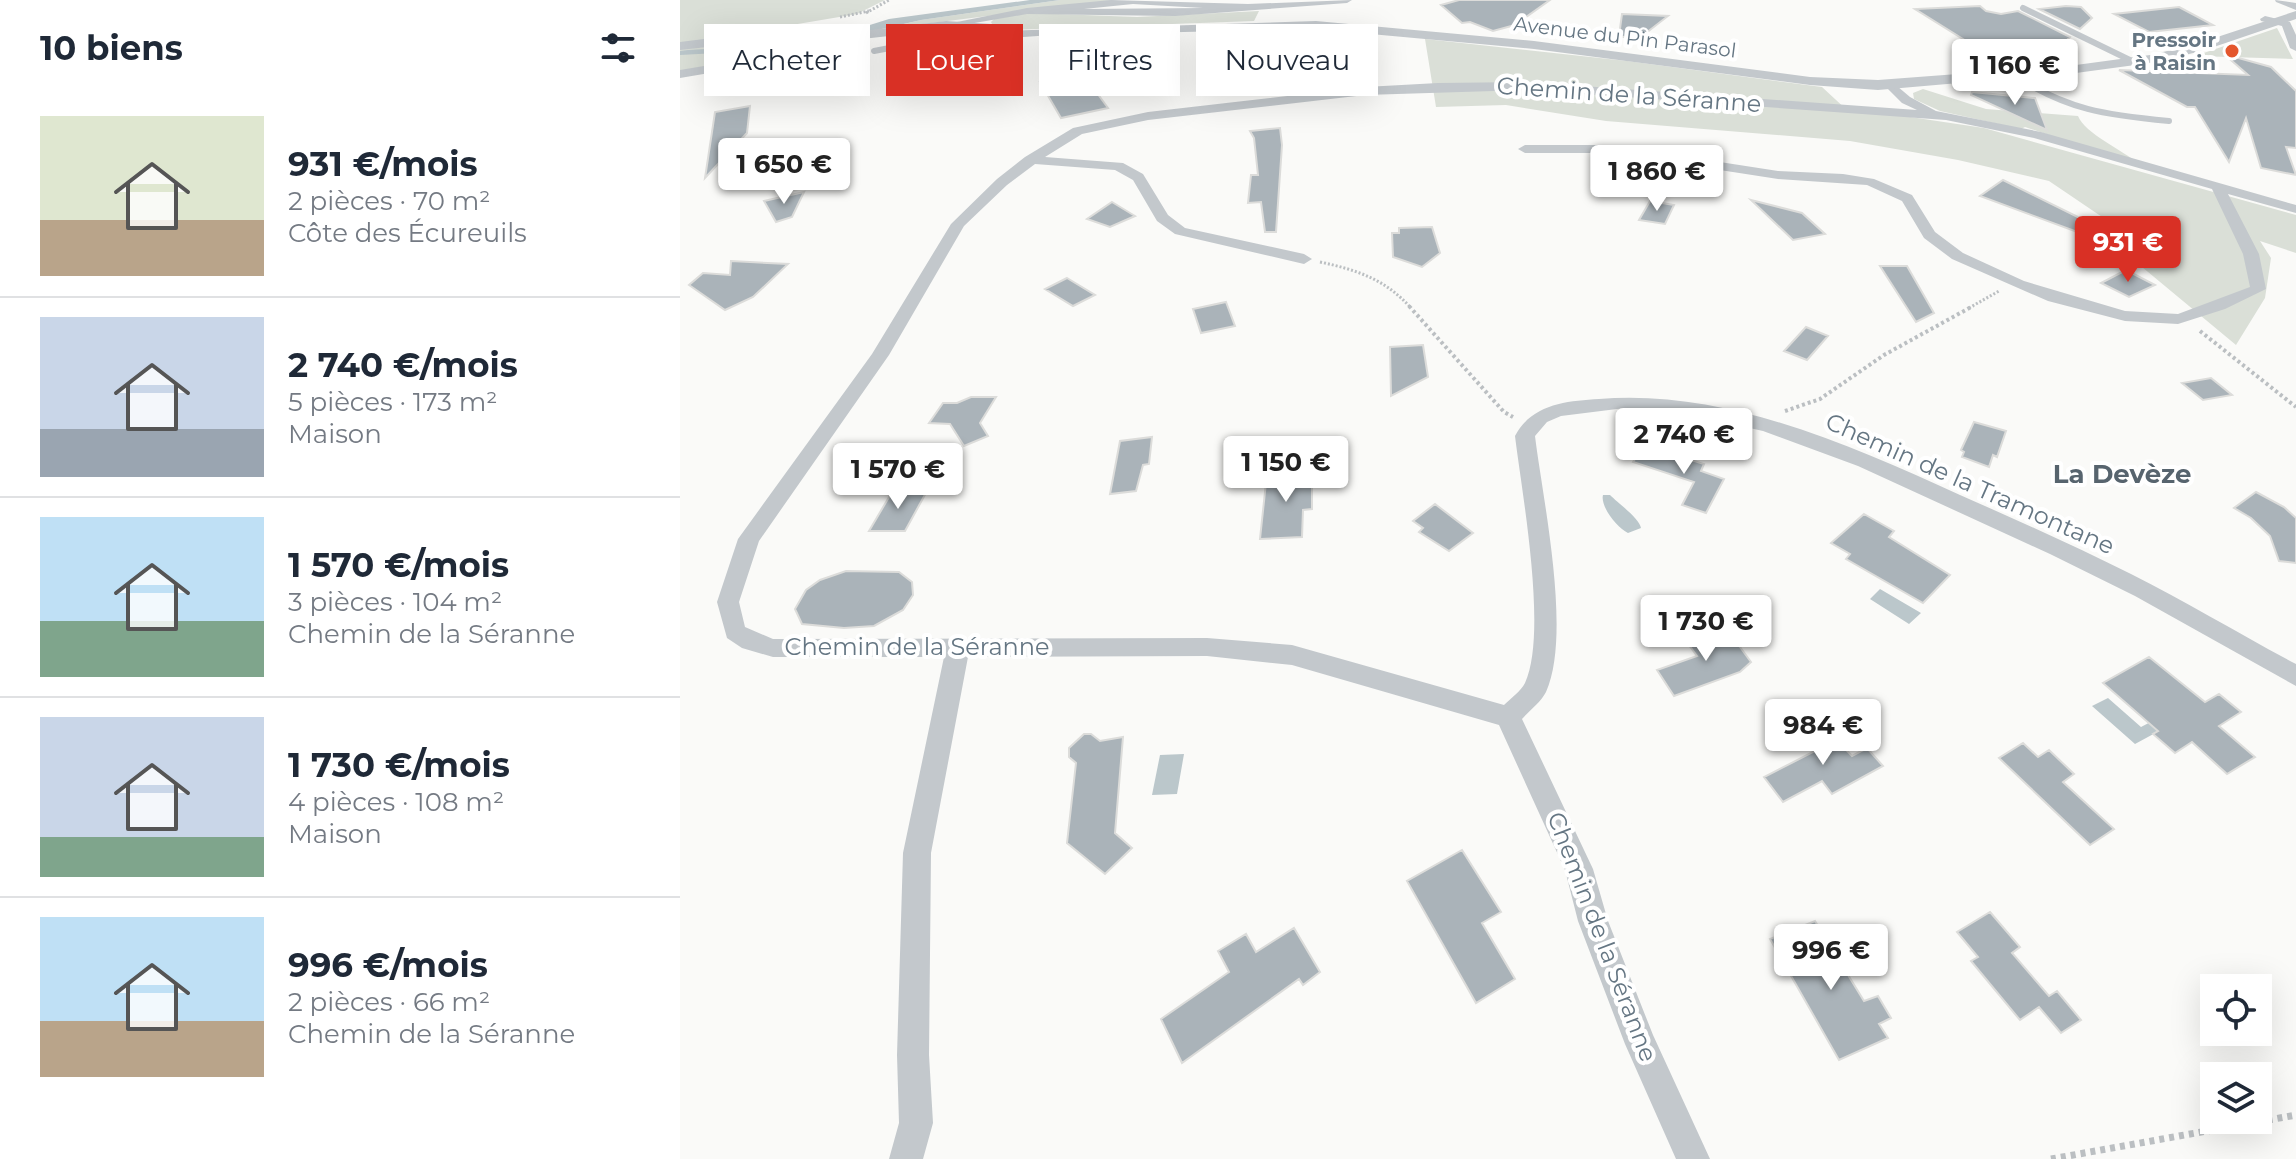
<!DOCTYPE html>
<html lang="fr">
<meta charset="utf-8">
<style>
body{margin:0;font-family:Montserrat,sans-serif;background:#f6f6f7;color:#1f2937;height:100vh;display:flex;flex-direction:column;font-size:30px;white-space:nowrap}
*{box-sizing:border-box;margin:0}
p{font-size:26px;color:#747a83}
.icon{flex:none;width:44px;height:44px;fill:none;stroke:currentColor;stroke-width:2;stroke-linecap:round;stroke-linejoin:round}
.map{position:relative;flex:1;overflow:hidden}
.details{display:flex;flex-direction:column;background:#fff;width:680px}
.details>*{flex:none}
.top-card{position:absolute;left:24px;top:24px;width:760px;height:72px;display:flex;gap:16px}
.controls{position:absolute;left:1520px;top:974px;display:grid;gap:16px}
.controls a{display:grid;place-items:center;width:72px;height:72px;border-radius:0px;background:#fff;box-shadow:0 8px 32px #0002;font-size:40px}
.price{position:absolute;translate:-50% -68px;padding:0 18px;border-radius:8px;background:#fff;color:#222;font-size:26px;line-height:52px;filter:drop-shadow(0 2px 4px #0008)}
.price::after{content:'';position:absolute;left:50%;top:48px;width:24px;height:18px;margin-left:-12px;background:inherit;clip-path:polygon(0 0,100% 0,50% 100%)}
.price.current{background:#d93025;color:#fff}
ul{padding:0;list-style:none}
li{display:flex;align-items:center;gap:24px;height:200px;padding:0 40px}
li+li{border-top:2px solid #e0e1e3}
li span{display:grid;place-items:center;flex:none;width:224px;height:160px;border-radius:0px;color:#555}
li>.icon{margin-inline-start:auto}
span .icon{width:96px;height:96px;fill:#fffc;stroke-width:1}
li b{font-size:34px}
h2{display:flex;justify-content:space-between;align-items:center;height:96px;padding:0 40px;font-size:34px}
.tag{padding:0 28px;border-radius:0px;background:#fff;box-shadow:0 8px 32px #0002;font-size:28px;line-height:72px}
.tag.current{background:#d93025;color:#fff}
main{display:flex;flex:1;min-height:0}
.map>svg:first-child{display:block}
</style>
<main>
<section class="details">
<h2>10 biens<svg class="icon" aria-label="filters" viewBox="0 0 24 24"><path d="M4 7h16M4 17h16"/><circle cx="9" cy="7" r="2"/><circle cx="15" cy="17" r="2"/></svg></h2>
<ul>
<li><span style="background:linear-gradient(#dfe7d0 65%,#b9a48a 0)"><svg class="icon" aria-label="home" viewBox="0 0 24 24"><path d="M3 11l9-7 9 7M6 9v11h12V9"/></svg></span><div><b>931 €/mois</b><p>2 pièces · 70 m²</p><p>Côte des Écureuils</p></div></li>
<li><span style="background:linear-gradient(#c9d6e8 70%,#9aa5b1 0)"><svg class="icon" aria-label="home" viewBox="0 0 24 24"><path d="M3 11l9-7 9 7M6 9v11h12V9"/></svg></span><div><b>2 740 €/mois</b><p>5 pièces · 173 m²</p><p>Maison</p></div></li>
<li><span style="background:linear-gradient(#bfe0f5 65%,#7fa58c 0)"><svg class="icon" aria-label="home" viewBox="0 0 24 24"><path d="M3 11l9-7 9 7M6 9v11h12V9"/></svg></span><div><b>1 570 €/mois</b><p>3 pièces · 104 m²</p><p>Chemin de la Séranne</p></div></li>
<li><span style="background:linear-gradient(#c9d6e8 75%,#7fa58c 0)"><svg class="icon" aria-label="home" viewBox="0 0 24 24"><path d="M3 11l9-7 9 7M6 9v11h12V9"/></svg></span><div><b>1 730 €/mois</b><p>4 pièces · 108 m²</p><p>Maison</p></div></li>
<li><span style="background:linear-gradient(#bfe0f5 65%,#b9a48a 0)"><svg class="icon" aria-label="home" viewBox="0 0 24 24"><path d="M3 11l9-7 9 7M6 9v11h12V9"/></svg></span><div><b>996 €/mois</b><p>2 pièces · 66 m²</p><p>Chemin de la Séranne</p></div></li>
</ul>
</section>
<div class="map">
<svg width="1616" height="1159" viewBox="0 0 1616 1159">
<rect width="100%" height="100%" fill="#fafaf8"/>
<path fill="#dadfd7" d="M0,0H205L177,14L0,44Z
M380,0H438L203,29L241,20Z
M579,11L574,21L332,30L313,26L311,22L315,18L350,13L457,17Z
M1597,28L1613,59L1515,56Z
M129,39L164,40L152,45L0,71V49Z
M745,39L947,61L1142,87L1169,112L1217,115L1304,128L1616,215V253L1580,241L1591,258L1585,298L1556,345L1462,267L1483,252L1431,223L1369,181L1278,160L1170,141L926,121L826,105L756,107Z
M1243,89L1306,109L1398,116C1405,134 1442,149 1460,165L1345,127L1341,129L1260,111L1234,99L1233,93Z"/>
<path fill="#bbc7cb" d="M350,0H380L241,20L114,49L0,55V51L8,50L118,44L142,40L209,19Z
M923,495H930C938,503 960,519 961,528L948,533C937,528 920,506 923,495Z
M1200,589L1241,613L1229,624L1190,599Z
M1428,698L1461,727L1482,716L1479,731L1455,744L1412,706Z
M504,754L497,794L472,795L480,755Z"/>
<path fill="#aab3b9" stroke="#dcdcda" stroke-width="2" d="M779,0H870L835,25L813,31L790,22L782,23L761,5Z
M1300,6L1306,11L1321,14L1338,11L1390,37L1385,42L1336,47V57L1315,59L1235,9Z
M1386,6L1401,7L1412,18L1400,29L1359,9Z
M1499,7L1533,25L1469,32L1434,14Z
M942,14L988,16L957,40L939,36Z
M1544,54L1591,67L1616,91V148L1606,147L1616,175L1581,168L1566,118L1549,162L1515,107H1507L1439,70L1568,75Z
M401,71L428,108L381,118L360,82Z
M1292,92L1355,98L1367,130L1291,95Z
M70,106L67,133L25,178L35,112Z
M600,128L602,145L596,232H585L581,202L568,203L571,175H578L574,138L570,131Z
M1323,180L1406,221L1400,233L1300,196Z
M124,192L112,217L96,222L84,201Z
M1071,200L1122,213L1145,234L1113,240Z
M970,201L994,205L985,224L959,220Z
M432,202L455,216L430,227L407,219Z
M752,227L760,253L742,267L713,257L712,233H719V228Z
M51,261L108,264L73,297L45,310L9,285L23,273L50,275Z
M1200,266H1227L1254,313L1236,322Z
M1446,270L1475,285L1449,297L1421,283Z
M387,278L415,295L393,306L365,289Z
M546,302L555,326L521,333L513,309Z
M1126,327L1148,336L1127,360L1104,351Z
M743,345L748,377L711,396L710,347Z
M1531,378L1552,395L1523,400L1502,383Z
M291,397H316L300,423L308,436L284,446L270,424L249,423L263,403H277Z
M1294,422L1326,431L1317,457L1313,455L1309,467L1282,457L1284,452L1281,450Z
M472,437L469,464L463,465L456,491L430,494L440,441Z
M964,445L1024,464L1021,471L1044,479L1026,513L1002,505L1014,482L953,462Z
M632,469V509L623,510L622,537L580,539L587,473Z
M247,491L225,531H189L212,492Z
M1576,492L1604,507L1616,518V563L1599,561L1590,536L1571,518L1554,508Z
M755,504L793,533L769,551L739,532L743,528L733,521Z
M1184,514L1214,531L1209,537L1270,575L1243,603L1166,559L1170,554L1151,543Z
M166,571L219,572L232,582L233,595L223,610L194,626L164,628L122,624L115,609L126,590L140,580Z
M1034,631L1037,636L1049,632L1071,662L1060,672L994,696L977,670L1017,656L1006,641Z
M1469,657L1525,702L1539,694L1561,712L1539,726L1575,757L1547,774L1512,742L1495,753L1473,734L1478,731L1423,683Z
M1142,724L1172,756L1187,748L1203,766L1152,794L1142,781L1103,802L1084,777L1137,750L1123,733Z
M404,734H411L420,741L443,737L435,833L452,848L425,874L387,843L396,763L389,757V748Z
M1343,743L1358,757L1369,750L1394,774L1383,782L1434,829L1410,845L1319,758Z
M782,850L821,912L802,923L835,979L796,1003L727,881Z
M1310,912L1340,947L1332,953L1369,996L1377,991L1401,1020L1381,1033L1359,1007L1340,1020L1291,961L1298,957L1277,932Z
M1135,921L1184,1001L1198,996L1211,1018L1199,1024L1208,1038L1159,1060L1090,939Z
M614,928L640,972L623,985L619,979L502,1063L481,1019L549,972L538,951L566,934L576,952Z"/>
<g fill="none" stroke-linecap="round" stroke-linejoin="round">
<path stroke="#bbbfc2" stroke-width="3" stroke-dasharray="2 2" stroke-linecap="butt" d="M186,13L209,0
M160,17L189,11
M569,40L583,87
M640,262C677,270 705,279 731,308
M1289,308L1319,291"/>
<path stroke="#bbbfc2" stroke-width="4" stroke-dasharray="3 3" stroke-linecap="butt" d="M729,306L824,412L833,417
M1520,331L1616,407
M1105,411L1140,399L1204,355L1293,306"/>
<path stroke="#bbbfc2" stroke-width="7" stroke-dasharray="5 5" stroke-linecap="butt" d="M1371,1159L1616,1115"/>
<path stroke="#c3c8cc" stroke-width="6" d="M1343,8L1454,62
M194,51L262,38
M1333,75C1388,110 1425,115 1489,121"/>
<path fill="#c3c8cc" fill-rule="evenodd" d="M431,0L568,4L672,0L667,3L495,16L347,14L277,26L272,23L347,8ZM453,4L523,8L404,9Z
M1595,0L1616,3V10L1596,2Z
M1585,16L1610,22L1616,35V51L1610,48L1602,26L1581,21L1580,19Z
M1211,81L1230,97L1256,111L1361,132L1616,205V213L1548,194L1579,254L1586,289L1545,309L1498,324L1445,321L1368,301L1272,259L1244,238L1222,201L1187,185L1098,179L930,153H845L838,149L845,145H930L1098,171L1163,174L1194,179L1232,195L1255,232L1283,253L1344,281L1445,311L1498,314L1570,287L1563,254L1532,189L1354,138L1266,120L847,90L685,95L468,120L402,134L365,157L443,163L463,174L488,215L505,228L624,254L632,259L624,264L495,234L477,221L453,180L435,170L355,164L327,185L284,226L209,355L79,541L59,602L65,627L93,639L527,638L612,645L824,705C830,699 841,691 845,683C868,633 842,494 835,436C852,404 886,401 919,399C1045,389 1168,444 1280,495C1337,520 1395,546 1451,574C1507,602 1561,635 1616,664V686L1455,596L1370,554L1178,466L1083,431L993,411L945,408L881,416L867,422L855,436C863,501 892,634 866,692C861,702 849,711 842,719L913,869L928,921L973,1035L1030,1159H996L945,1044L898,921L885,870L819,725L612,665L527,656L288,657L251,853L249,1055L253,1123L243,1159H209L219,1123L217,1055L223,853L264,657H93L62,648L47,638L37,602L58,539L192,354L271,224L317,179L345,157L393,128L468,112L685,87L758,83L847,82L1237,110L1222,103L1207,88V82Z"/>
<path fill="#c3c8cc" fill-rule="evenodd" d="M1616,11V19L1522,51L1470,63L1396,73L1198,90L1130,85L854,49L636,29L372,35L288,41L281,37L283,34L307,31C268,25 230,35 191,38C127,43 64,42 0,50V42L24,39L190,30L266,21L311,24L316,25V31L636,21L854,41L1130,77L1198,80L1396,65L1470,55L1513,45Z
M149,45L156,49L154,52L0,78V70Z"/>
</g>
<circle fill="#e4572e" stroke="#fff" stroke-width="3" cx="1552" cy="51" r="8"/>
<g text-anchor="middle" stroke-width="8" stroke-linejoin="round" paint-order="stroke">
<g font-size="20" fill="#657683" stroke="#fff">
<text transform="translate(945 37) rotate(7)" y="7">Avenue du Pin Parasol</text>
</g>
<g font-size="20" font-weight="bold" fill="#657683" stroke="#fff" text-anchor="end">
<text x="1536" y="47">Pressoir<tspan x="1536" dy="23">à Raisin</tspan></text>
</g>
<g font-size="24" fill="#657683" stroke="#fff">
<text transform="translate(949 95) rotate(4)" y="8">Chemin de la Séranne</text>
<text transform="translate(1290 484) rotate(24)" y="8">Chemin de la Tramontane</text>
<text x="237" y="655">Chemin de la Séranne</text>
<text transform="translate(922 937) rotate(69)" y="8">Chemin de la Séranne</text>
</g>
<g font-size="26" font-weight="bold" fill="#57646e" stroke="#fff">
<text x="1442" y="483">La Devèze</text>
</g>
</g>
</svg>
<div class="controls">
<a><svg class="icon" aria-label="locate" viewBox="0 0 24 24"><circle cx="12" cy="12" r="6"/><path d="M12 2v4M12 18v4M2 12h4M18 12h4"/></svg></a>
<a><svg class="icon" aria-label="layers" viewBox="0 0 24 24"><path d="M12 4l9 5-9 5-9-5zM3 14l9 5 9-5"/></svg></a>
</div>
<b class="price" style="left:1335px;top:107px">1 160 €</b>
<b class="price" style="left:104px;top:206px">1 650 €</b>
<b class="price" style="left:977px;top:213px">1 860 €</b>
<b class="price current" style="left:1448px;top:284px">931 €</b>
<b class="price" style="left:1004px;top:476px">2 740 €</b>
<b class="price" style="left:606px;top:504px">1 150 €</b>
<b class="price" style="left:218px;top:511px">1 570 €</b>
<b class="price" style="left:1026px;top:663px">1 730 €</b>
<b class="price" style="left:1143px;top:767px">984 €</b>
<b class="price" style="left:1151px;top:992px">996 €</b>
<div class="top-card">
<a class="tag">Acheter</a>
<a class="tag current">Louer</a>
<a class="tag">Filtres</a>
<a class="tag">Nouveau</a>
</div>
</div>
</main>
